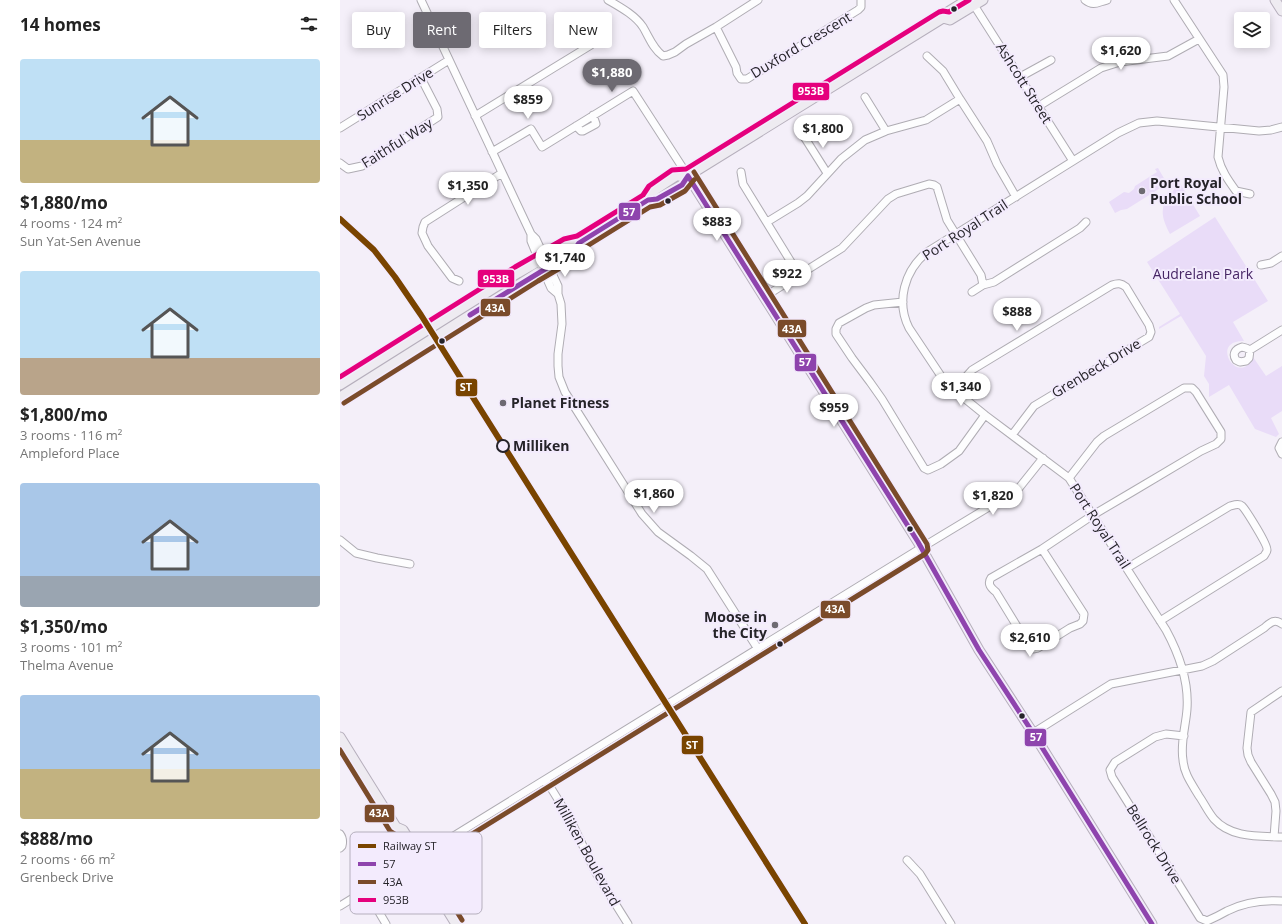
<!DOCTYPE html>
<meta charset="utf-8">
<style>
body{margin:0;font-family:"Open Sans",sans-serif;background:#f6f6f6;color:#222;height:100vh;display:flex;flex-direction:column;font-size:15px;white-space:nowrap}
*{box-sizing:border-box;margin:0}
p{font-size:13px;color:#767676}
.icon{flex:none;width:22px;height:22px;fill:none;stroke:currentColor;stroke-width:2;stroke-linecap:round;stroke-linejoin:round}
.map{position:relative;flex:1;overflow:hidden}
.sheet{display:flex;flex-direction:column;background:#fff;width:340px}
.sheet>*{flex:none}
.hud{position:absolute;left:12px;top:12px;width:380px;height:36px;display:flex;gap:8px}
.fabs{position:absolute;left:894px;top:12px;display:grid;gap:8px}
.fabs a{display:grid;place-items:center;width:36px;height:36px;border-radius:4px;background:#fff;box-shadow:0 2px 10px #0003;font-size:20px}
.price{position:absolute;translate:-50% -34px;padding:0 9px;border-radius:14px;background:#fff;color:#222;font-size:13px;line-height:26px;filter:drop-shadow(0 1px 2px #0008)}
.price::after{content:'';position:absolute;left:50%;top:24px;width:12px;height:9px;margin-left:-6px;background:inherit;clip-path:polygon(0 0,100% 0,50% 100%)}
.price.active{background:#6d6a72;color:#fff}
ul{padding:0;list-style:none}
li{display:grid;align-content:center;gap:8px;height:212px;padding:0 20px}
li span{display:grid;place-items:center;height:124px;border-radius:4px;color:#555}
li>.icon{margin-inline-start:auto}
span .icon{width:72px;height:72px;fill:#fffc;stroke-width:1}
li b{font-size:17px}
h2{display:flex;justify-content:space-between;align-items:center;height:48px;padding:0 20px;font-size:17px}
.pill{padding:0 14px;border-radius:4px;background:#fff;box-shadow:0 2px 10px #0003;font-size:14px;line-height:36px}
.pill.active{background:#6d6a72;color:#fff}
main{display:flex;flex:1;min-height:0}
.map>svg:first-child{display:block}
</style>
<main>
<section class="sheet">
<h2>14 homes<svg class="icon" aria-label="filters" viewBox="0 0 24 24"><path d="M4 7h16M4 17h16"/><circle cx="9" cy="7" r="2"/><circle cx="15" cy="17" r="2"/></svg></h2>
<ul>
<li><span style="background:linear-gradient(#bfe0f5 65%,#c2b280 0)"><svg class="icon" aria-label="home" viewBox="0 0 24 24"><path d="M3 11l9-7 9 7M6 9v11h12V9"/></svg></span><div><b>$1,880/mo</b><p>4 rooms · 124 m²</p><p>Sun Yat-Sen Avenue</p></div></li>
<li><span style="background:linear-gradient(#bfe0f5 70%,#b9a48a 0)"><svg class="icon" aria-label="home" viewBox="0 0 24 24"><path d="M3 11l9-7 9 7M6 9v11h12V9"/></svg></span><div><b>$1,800/mo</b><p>3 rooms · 116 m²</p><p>Ampleford Place</p></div></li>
<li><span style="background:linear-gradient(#a9c7e8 75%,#9aa5b1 0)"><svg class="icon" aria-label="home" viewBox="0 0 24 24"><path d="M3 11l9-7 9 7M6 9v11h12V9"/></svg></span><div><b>$1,350/mo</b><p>3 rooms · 101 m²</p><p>Thelma Avenue</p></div></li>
<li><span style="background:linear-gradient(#a9c7e8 60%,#c2b280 0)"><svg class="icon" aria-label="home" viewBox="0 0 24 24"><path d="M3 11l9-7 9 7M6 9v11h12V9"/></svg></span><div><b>$888/mo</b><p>2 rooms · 66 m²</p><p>Grenbeck Drive</p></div></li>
</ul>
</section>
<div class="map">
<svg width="942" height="924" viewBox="0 0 942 924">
<rect width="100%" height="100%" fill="#f4eff9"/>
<path fill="#e9dcf8" d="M818,168L825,180L822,187L787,209L781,210L775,213L769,202L784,192L789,193L794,189L795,186L817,172L815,169Z
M840,183L860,216L830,234C817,210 822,202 840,183Z
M875,217L928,301L893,322L904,341C868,340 899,389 913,357L926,376L942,366V411L931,418L939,434L936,437L915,429L889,385L869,397V384L864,376L866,356L841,316L819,329V327L840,314L807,262Z"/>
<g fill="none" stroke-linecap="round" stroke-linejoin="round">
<defs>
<path id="minor" d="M81,0L182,215L191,234L196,239L218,286V294L221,304L222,324L218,354V366L219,377L225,392L302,514L318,532L351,556L367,569L418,649
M268,0C280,7 295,15 303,27C309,37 313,49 323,56L328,55L335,52L346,44L376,27L418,0
M745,0C754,7 758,2 767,0
M834,0L883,75L884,87L878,157C881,170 888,180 896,191L910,194
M632,2L733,161
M376,27L396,67L397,73L401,79H407L518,10L521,7V0
M587,56L603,71L620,99L647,141L657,164L676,197
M680,77L711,60
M525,97L546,131
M699,106L761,68L780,62L828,56L859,39
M135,116L251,45
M236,126L241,131H243L256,124L253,115
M942,127L931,130L919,131L817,121L799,123L778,133L587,252C564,271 556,302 569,328L603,379L608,385L645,415L729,478L826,630C839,654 849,681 847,709C846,725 840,743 843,760C844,774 852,784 859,796C864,803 868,812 874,819C891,838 918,836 942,837
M0,128L109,60
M463,135L487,173
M152,152L191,129L202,147L293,91L348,176
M0,163L8,169L22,166L98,117L97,109L81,78
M401,172L403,184L459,275
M427,222L458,203L467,196L501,159L525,140L546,131L586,120L620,99
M191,234V241L203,270L211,288L218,294
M921,265L931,263L942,256
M119,281L112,278L88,246L82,233L83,227L85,222L162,173
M632,292L643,285
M424,297L502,248L548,199L556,194L589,184L594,185L597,187L607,220L641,275L643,285L654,282L740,228L746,222
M563,302L534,305L526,308L499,323L496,329V334L512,358L530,382L542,399L584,468L588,470L601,464L619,451L645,415
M902,347L906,348L910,350L909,358L906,361L900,362L896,360C892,354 895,349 902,347Z
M910,350L942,330
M614,390L632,370L772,285C778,283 781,283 786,287L809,325L811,332L809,337L694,406L672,435
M942,442L939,448L942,454
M0,540L16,553L37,558L70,564
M702,549L744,614L743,621L740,624L730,628L698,648L693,649L689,647L686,641L656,592C651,588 647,584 651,578L702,549L753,515L792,492L861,451L876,444L881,439V432L856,392L852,388H844L764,436L757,442L729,478
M787,568L890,506C894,505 899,503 902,506C906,510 928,545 927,550C927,552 925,554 924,556L820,621
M693,733L771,684L862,666L873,661L924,628C930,623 934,618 942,624
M844,736L826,734L815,737L775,762L770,770L772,777L860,918L867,921C874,918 880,915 887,911C903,903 924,900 942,901
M206,780L230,819L256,873L288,924
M0,834C3,838 3,842 2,846L0,848
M934,837L936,811L935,802L931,794L911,762L908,755L907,748L911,712L942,691
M567,860L580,874L611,924
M26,890L46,924
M0,906L581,548L672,493L679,488L703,458"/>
<path id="major" d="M935,0L942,11
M603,18L610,20L643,0
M348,176L578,542L639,650L693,733L812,924
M308,200L317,199L342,185L348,176L603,18L606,13L627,0
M0,385L178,273L227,245L239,243L246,239L308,200L313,191L336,176H348
M0,397L130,315L194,275L233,252L239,243
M0,737L56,827L55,834L72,863L87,886L95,890L116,924
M56,827L63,830L76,851L95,882V890"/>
</defs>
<use href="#minor" stroke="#afacb3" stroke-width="9"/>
<use href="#major" stroke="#b6afbc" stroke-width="11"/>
<use href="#minor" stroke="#fdfdfe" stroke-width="7"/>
<use href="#major" stroke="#eeebf1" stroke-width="9"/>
<defs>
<path id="bus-1" d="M348,176L578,542L639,650L693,733L812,924
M130,315L233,252L239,243L308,200L317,199L342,185L348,176"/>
<path id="bus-2" d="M4,403L198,281L237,258L244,248L310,207L320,205L345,191L354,180
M0,750L50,831L58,836L82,874
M122,920L101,886L92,881L82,865L585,554L588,550L587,544L354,172"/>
<path id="bus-3" d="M0,377L175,267L224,239L237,236L242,233L303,195L309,186L332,170L346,169L599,12L603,11L609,12L629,0"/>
</defs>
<use href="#bus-1" stroke="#f3ebfd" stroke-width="8"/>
<use href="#bus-2" stroke="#f3ebfd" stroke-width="8"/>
<use href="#bus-3" stroke="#f3ebfd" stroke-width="8"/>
<use href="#bus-1" stroke="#8e44ad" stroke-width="5"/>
<use href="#bus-2" stroke="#7a4b2a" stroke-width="5"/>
<use href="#bus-3" stroke="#e5007d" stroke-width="5"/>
<defs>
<path id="rail-1" d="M0,219L34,250L55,277L81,315L465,924"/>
</defs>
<use href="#rail-1" stroke="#f3ebfd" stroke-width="9"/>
<use href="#rail-1" stroke="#794400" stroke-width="6"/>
</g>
<g fill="#252329" stroke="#f3ebfd" stroke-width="1.5">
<circle cx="614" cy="9" r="3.5"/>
<circle cx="328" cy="201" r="3.5"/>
<circle cx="102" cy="341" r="3.5"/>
<circle cx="570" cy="529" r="3.5"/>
<circle cx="440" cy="644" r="3.5"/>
<circle cx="682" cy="716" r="3.5"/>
</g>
<g fill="#6d6a72" stroke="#f3ebfd" stroke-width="1.5">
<circle cx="802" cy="191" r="4"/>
<circle cx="163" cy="403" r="4"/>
<circle cx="435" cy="625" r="4"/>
</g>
<circle fill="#f3ebfd" stroke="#252329" stroke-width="2" cx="163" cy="446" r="6"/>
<g text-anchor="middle" stroke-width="4" stroke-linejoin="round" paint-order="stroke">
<g font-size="14" fill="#252329" stroke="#f3ebfd">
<text transform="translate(461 45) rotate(-31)" y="5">Duxford Crescent</text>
<text transform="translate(684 83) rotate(58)" y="5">Ashcott Street</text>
<text transform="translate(55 94) rotate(-32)" y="5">Sunrise Drive</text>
<text transform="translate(57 143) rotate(-32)" y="5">Faithful Way</text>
<text transform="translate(625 230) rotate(-33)" y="5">Port Royal Trail</text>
<text transform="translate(756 368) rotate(-31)" y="5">Grenbeck Drive</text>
<text transform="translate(760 526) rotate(57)" y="5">Port Royal Trail</text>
<text transform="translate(814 844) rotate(58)" y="5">Bellrock Drive</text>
<text transform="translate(247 852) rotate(61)" y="5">Milliken Boulevard</text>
</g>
<g font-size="14" font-weight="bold" fill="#252329" stroke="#f3ebfd" text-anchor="start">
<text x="810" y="188">Port Royal<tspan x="810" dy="16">Public School</tspan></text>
<text x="171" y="408">Planet Fitness</text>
<text x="427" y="622" text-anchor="end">Moose in<tspan x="427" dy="16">the City</tspan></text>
</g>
<g font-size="14" fill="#472665" stroke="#f3ebfd">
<text x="863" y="279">Audrelane Park</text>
</g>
<g font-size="14" font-weight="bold" fill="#252329" stroke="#f3ebfd" text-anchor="start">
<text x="173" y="451">Milliken</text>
</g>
</g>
<rect x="10" y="832" width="132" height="82" rx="6" fill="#f3ebfd" stroke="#b5afbd" stroke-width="1"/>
<rect x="18" y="844" width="18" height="4" fill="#794400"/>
<rect x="18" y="862" width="18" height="4" fill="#8e44ad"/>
<rect x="18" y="880" width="18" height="4" fill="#7a4b2a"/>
<rect x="18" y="898" width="18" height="4" fill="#e5007d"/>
<g font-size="11" fill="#252329">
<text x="43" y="850">Railway ST</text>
<text x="43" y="868">57</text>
<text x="43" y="886">43A</text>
<text x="43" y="904">953B</text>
</g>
<g stroke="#f3ebfd" stroke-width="1.5">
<rect x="452" y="82" width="38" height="19" rx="4" fill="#e5007d"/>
<rect x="278" y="202" width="23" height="19" rx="4" fill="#8e44ad"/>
<rect x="137" y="269" width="38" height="19" rx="4" fill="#e5007d"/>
<rect x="140" y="298" width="31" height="19" rx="4" fill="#7a4b2a"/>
<rect x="437" y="319" width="30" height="19" rx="4" fill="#7a4b2a"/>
<rect x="454" y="353" width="23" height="19" rx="4" fill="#8e44ad"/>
<rect x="115" y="378" width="23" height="19" rx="4" fill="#794400"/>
<rect x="480" y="600" width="31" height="19" rx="4" fill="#7a4b2a"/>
<rect x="684" y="728" width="23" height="19" rx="4" fill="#8e44ad"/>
<rect x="341" y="735" width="23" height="20" rx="4" fill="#794400"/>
<rect x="24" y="804" width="31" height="19" rx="4" fill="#7a4b2a"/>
</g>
<g font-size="11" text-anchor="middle" font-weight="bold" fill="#fff">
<text x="471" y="95">953B</text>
<text x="289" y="216">57</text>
<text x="156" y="283">953B</text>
<text x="155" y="312">43A</text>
<text x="452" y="333">43A</text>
<text x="465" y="366">57</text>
<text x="126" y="391">ST</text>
<text x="495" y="613">43A</text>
<text x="696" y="741">57</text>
<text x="352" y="749">ST</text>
<text x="39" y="817">43A</text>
</g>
</svg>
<div class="fabs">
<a><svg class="icon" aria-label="layers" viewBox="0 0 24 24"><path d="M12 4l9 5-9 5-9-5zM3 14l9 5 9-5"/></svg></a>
</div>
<b class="price" style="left:781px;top:71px">$1,620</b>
<b class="price active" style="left:272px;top:93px">$1,880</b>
<b class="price" style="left:188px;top:120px">$859</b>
<b class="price" style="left:483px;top:149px">$1,800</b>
<b class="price" style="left:128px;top:206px">$1,350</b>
<b class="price" style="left:377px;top:242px">$883</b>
<b class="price" style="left:225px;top:278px">$1,740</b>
<b class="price" style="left:447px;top:294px">$922</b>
<b class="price" style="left:677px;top:332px">$888</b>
<b class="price" style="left:621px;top:407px">$1,340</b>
<b class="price" style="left:494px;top:428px">$959</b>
<b class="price" style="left:314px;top:514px">$1,860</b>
<b class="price" style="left:653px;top:516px">$1,820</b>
<b class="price" style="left:690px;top:658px">$2,610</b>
<div class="hud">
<a class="pill">Buy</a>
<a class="pill active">Rent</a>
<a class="pill">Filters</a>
<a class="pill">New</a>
</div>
</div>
</main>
